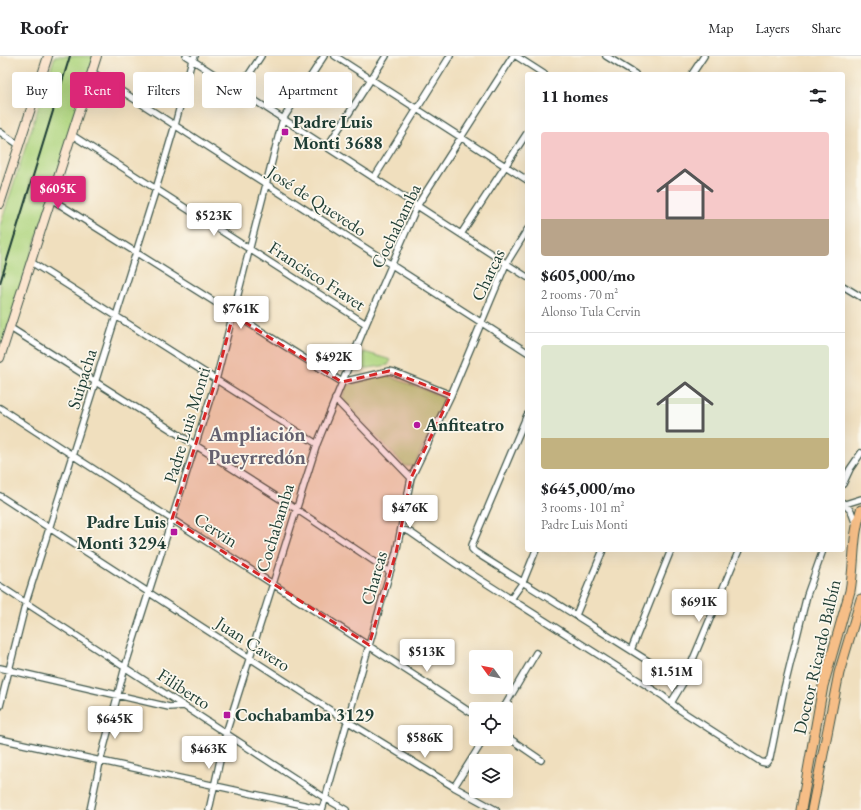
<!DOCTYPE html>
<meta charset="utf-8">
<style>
body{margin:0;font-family:"EB Garamond",serif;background:#f6f6f6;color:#202124;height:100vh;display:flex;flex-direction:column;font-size:15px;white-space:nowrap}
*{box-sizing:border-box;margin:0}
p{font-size:13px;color:#757577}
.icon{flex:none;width:22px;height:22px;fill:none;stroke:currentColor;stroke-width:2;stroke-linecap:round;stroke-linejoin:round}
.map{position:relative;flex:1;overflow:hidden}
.drawer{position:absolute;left:525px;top:16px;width:320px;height:480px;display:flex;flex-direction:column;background:#fff;border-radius:4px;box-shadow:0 4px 16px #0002}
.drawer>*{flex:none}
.banner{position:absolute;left:12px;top:16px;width:380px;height:36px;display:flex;gap:8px}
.needle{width:26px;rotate:303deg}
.fabs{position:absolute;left:469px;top:594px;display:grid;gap:8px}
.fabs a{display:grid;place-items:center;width:44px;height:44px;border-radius:4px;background:#fff;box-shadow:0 4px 16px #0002;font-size:20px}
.price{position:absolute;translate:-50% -34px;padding:0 9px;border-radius:4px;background:#fff;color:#222;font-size:13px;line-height:26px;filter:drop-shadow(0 1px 2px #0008)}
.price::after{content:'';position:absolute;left:50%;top:24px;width:12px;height:9px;margin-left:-6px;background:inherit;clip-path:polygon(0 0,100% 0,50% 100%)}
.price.current{background:#db2777;color:#fff}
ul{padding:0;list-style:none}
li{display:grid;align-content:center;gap:8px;height:212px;padding:0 16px}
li+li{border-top:1px solid #e0e0e0}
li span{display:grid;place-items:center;height:124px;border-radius:4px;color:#555}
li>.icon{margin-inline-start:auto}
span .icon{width:72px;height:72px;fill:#fffc;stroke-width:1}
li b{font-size:17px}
h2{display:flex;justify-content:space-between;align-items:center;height:48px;padding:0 16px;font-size:17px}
.pill{padding:0 14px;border-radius:4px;background:#fff;box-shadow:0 4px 16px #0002;font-size:14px;line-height:36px}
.pill.current{background:#db2777;color:#fff}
header{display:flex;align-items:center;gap:24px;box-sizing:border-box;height:56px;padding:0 20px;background:#fff;border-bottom:1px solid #e0e0e0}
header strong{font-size:19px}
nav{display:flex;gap:22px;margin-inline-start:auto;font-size:14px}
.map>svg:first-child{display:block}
</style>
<header>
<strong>Roofr</strong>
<nav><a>Map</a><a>Layers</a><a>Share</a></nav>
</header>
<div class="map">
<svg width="861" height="754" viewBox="0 0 861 754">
<rect width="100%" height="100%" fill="#fbf7ec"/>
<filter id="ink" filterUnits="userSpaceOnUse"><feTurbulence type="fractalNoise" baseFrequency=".025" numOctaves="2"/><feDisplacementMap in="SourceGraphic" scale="8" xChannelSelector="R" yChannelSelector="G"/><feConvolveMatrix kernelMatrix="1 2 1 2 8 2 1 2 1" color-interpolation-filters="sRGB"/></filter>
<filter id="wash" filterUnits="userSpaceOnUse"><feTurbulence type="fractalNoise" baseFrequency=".012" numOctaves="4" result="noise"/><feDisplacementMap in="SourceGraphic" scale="16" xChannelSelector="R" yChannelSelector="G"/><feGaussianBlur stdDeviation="0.9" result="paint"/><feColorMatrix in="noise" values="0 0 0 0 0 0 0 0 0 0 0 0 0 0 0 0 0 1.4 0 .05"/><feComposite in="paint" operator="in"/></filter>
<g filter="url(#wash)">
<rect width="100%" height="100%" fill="#f0dfbe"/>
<path fill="#afd57f" stroke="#67895a" d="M55,0H95L0,296V170Z
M364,296L391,304L388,309L356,314Z
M384,319L391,321L441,340L444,346L414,410H405L342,344L346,330Z"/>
</g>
<g filter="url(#ink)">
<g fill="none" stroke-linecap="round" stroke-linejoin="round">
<defs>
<path id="street" d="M186,0L527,221
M335,0L527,124
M516,0L544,18
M606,0L635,18
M92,16L527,296
M692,18L704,0
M238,35L261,0
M0,76L19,89
M72,79L366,268
M327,91L386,0
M374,122L450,0
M51,143L342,326L389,315L394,316L451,339
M461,178L527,77
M31,206L317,388
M843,230L861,241
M9,271L296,453L390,516
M335,343L411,422
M0,352C158,456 318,555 476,660
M527,359L472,489V493L475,496L683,627
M843,428L850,413L861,397
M0,440L347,665L454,731L496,754
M843,447L851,455L856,469
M845,448L861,443
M401,473L410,476L456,508L663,640L680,654L761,706L766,707L770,702L784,633L807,539L823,494
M0,530L325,742L346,754
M511,543L523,526L536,494
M576,559L603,494
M631,594L671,494
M0,612L169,651L184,650
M671,647L683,627L739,494
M0,650L26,546L156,133L175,69L192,4L195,0
M503,653L536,597
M506,680L541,704
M0,683L322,753
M454,731L484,683
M90,754L100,706L125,611L216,324L281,70L283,63L324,0
M209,754L226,677L317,388L366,268L417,150L513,0
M322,754L390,516L396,497L411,422L451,339L506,208L527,174"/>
<path id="secondary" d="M0,148L48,0
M0,302L97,0"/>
<path id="primary" d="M801,754L823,630L850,535C855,507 852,481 861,454
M812,754L839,617L861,543"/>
</defs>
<use href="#street" stroke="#3e5549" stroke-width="8"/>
<use href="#secondary" stroke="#3e5549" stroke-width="10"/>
<use href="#primary" stroke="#3e5549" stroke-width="11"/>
<use href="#street" stroke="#fff" stroke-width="5.5"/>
<use href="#secondary" stroke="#fbe5cf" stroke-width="8"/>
<use href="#primary" stroke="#f6be87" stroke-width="9"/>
<path stroke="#1f3d34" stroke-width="2" d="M0,227L70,0"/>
</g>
</g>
<path fill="#d62828" fill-opacity="0.2" stroke="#d62828" stroke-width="3" stroke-dasharray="8 5" stroke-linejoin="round" d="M233,259L342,326L389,315L451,339L411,422L396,497L369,589L172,463L216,324Z"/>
<g fill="#b5179e" stroke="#fbf7ec" stroke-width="1.5">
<rect x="281" y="72" width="8" height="8" rx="2"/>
<circle cx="417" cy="369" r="4"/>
<rect x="170" y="472" width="8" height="8" rx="2"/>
<rect x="223" y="655" width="8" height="8" rx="2"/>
</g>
<g text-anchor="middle" stroke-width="3.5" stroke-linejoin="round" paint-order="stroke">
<g font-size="18" font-weight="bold" fill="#1f3d34" stroke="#fbf7ec" text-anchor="start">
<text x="293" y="72">Padre Luis<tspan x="293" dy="21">Monti 3688</tspan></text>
<text x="425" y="375">Anfiteatro</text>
<text x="166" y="472" text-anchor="end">Padre Luis<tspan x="166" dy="21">Monti 3294</tspan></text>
<text x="235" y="665">Cochabamba 3129</text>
</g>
<g font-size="18" fill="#1f3d34" stroke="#fbf7ec">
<text transform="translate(317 145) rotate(33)" y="6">José de Quevedo</text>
<text transform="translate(396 170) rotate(-64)" y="6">Cochabamba</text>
<text transform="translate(488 219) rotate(-65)" y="6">Charcas</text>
<text transform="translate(317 220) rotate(33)" y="6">Francisco Fravet</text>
<text transform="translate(82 323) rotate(-73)" y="6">Suipacha</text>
<text transform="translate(187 369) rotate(-73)" y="6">Padre Luis Monti</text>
<text transform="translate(275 472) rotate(-73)" y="6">Cochabamba</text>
<text transform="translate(216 474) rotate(33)" y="6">Cervin</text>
<text transform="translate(374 522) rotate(-74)" y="6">Charcas</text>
<text transform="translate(253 588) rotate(33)" y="6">Juan Cavero</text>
<text transform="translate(817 601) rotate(-77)" y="6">Doctor Ricardo Balbín</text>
<text transform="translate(184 633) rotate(33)" y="6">Filiberto</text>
</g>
<g font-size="20" font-weight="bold" fill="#656170" stroke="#fbf7ec">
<text x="257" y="385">Ampliación<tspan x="257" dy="23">Pueyrredón</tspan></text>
</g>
</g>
</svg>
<div class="fabs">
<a><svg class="needle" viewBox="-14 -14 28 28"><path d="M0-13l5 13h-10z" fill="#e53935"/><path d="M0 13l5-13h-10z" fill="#757577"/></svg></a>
<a><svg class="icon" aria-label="locate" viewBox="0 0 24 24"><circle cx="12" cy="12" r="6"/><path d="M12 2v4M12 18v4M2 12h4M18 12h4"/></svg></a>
<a><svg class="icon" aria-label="layers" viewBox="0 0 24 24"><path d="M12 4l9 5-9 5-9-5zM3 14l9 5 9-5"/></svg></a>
</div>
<b class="price current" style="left:58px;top:154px">$605K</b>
<b class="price" style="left:214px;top:181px">$523K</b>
<b class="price" style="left:241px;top:274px">$761K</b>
<b class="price" style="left:334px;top:322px">$492K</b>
<b class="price" style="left:410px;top:473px">$476K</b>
<b class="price" style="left:699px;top:567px">$691K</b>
<b class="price" style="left:427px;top:617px">$513K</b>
<b class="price" style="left:672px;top:637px">$1.51M</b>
<b class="price" style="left:115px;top:684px">$645K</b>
<b class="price" style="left:425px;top:703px">$586K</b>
<b class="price" style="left:209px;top:714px">$463K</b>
<div class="banner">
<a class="pill">Buy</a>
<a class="pill current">Rent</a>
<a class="pill">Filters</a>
<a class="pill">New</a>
<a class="pill">Apartment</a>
</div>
<section class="drawer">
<h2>11 homes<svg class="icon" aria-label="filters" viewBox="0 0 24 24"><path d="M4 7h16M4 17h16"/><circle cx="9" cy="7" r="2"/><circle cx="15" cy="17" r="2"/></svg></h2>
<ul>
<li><span style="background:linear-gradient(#f6c9c9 70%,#b9a48a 0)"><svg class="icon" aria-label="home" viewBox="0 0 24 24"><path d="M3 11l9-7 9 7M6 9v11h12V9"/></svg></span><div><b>$605,000/mo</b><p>2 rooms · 70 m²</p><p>Alonso Tula Cervin</p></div></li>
<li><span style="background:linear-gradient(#dfe7d0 75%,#c2b280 0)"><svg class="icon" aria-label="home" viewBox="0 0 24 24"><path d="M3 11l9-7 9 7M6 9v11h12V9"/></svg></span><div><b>$645,000/mo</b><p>3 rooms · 101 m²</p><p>Padre Luis Monti</p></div></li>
</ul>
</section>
</div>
